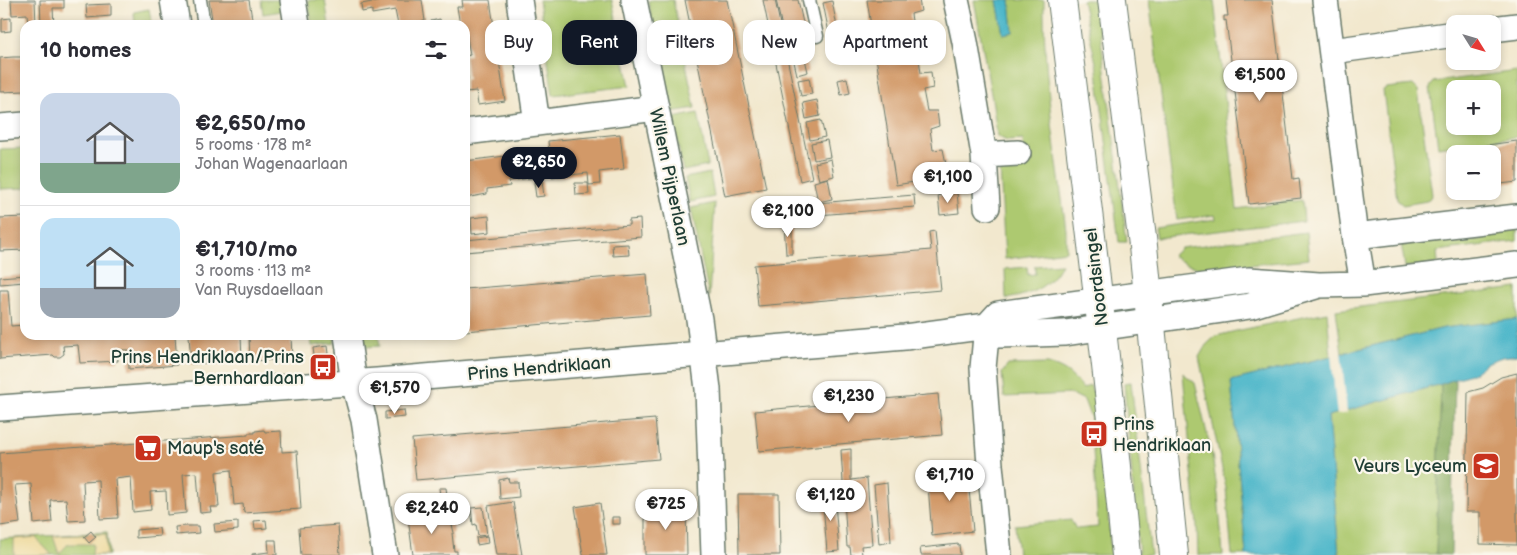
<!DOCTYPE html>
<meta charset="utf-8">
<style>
body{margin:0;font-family:"Balsamiq Sans",sans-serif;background:#f2f2f3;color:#2b2b33;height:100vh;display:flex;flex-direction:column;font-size:19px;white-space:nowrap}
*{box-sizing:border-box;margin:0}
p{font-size:16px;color:#7c7c81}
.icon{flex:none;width:28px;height:28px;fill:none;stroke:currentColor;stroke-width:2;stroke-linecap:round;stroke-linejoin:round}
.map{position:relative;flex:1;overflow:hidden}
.sheet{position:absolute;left:20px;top:20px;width:450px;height:320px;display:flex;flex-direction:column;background:#fff;border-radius:15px;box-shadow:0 2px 8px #0003}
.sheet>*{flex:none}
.hud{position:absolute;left:485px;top:20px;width:475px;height:45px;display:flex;gap:10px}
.needle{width:32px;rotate:127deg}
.tools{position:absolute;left:1446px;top:15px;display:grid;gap:10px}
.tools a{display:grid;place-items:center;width:55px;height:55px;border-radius:10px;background:#fff;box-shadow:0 2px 8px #0003;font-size:25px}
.price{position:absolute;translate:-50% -42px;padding:0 11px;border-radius:18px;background:#fff;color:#222;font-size:16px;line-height:32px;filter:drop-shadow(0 1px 2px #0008)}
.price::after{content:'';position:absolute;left:50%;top:30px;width:15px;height:11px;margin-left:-8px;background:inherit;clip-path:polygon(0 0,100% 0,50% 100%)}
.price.on{background:#111827;color:#fff}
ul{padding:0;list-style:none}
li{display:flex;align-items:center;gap:15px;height:125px;padding:0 20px}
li+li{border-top:1px solid #e1e1e2}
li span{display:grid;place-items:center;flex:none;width:140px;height:100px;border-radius:15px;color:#555}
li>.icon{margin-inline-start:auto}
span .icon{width:60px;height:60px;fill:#fffc;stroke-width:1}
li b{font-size:21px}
h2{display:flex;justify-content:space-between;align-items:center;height:60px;padding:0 20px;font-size:21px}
.chip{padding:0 18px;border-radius:15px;background:#fff;box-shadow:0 2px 8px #0003;font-size:18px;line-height:45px}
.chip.on{background:#111827;color:#fff}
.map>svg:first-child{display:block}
</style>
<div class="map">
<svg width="1517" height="555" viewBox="0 0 1517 555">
<rect width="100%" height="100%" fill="#fbf7ec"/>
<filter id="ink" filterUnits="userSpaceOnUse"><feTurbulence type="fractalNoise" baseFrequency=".02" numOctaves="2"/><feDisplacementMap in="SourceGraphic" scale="10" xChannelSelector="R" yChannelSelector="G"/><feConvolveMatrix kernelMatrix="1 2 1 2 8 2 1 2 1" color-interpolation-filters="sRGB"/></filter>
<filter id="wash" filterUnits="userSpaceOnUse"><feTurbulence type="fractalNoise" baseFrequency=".0096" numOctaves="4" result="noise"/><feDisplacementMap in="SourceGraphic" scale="20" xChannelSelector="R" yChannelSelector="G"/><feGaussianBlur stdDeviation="1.12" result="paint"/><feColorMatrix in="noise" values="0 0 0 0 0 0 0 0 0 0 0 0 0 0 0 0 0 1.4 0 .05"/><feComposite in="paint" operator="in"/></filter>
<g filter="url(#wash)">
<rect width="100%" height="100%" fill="#f2e8ce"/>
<path fill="#adc96f" stroke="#668352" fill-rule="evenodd" d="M261,0H280L282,11L263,14Z
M308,0H325L329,25H312Z
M539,0H612L630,86L553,95Z
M652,0H673L683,47L658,52L648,1Z
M974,0H997L1003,34L1013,32L1010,0H1044C1043,76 1056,153 1066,229V251L1005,259L1000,168L1011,161L1025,160L1023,140L1007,141L997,136L993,105Z
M1082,0H1096L1127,242H1119L1096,63Z
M1149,0H1214L1237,209L1302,200L1304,221L1157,238L1155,228L1216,219L1215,215L1177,220Z
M149,9L152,25H135L134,12Z
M684,54L695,108L671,112L660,59Z
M1517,71V137L1438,147L1430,87L1434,82ZM1455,89H1492V126H1455Z
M1413,85L1418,90L1432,195L1427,201L1403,205L1397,200L1383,90L1386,88Z
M698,113L708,166L683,171L673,118Z
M25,148V188L0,189V149Z
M710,173L714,197L690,202L685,178Z
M715,203L709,297L691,208Z
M1517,223V241L1437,251L1438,264L1405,267L1400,237L1458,230L1460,242L1482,239L1480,227Z
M1306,232L1309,259L1219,268H1199L1186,264L1172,256L1181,248Z
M1061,264C1050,287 1030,295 1006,299L1005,269L1027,267L1028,275L1035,274V266Z
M1517,288V319L1444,328L1342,353L1336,310Z
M1327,312L1331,356L1231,381L1246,555H1232L1226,488L1199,357L1206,345L1216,336L1236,331Z
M311,335H334L335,343L312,346Z
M362,335H378L380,346L364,347Z
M1048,364C1066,369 1072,375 1083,389L1090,385L1100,408L1111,555H1018L1015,525L1071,520L1076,529L1098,527L1091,419L1084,400L1072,394L1004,397L1002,373L1008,365Z
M1183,373L1195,383L1212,455L1218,495L1223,555H1198L1197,526Z
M1131,382L1151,555H1139L1124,383Z
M1441,384L1436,554L1339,555L1328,416Z
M107,532L109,555H0V539Z"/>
<path fill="#8aad62" stroke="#54754b" d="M1455,379L1451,555L1436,554L1441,384Z"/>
<path fill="#eeda9e" stroke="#868c69" d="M106,534L107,555H92L93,544H68L59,554L53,536Z
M35,537L52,555H14V539Z"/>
<path fill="#4cb6c9" stroke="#367a7e" d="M997,0H1010L1013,32L1003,34Z
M1517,319V355L1502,357L1486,363L1476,372L1441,384L1328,416L1339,555H1246L1231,381L1444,328Z"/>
<path fill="#f2e8ce" d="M1341,351L1347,413L1337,415L1331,354Z"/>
<g id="blocks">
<path fill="#d29967" d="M11,0H35L36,25H28L27,14L12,15Z
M40,0H64V8H53L54,25H41Z
M209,0H249L253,25H213Z
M383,0H422L425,21L398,25L395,10L372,14V10L362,12L361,4Z
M462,0H490L505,101L478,105L476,91L465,92V80L468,79L465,56L470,55L465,25H460L457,7H463Z
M685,0H727L766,188L725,196Z
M763,0H775L812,178L800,181Z
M776,0H798L808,46L787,50Z
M867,0H919L921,11L911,14L914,35L925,34L927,50L918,52L921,73L931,72L933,88L923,90L927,111H937L939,126L930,129L933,150L943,149L946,164L936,167L938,178L896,185Z
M1226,0H1272L1293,179L1299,178L1301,198L1249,204L1226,20L1224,21V16H1228Z
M832,1L838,32L829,33L823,3Z
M111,4V16L87,18L86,5Z
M11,18V31L2,32V19Z
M440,19L441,25H431V21Z
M803,50L808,72L797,75L792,53Z
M13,57H25V91L0,92V58Z
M809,78L812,94L801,96L798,80Z
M847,78L850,93L841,95L838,80Z
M817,100L820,116L806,119L803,103Z
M821,120L825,137L810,140L807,123Z
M620,134L624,169L599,172L600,184L589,185L588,173L552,177L548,141Z
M827,140L830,157L814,160L811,143Z
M1517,141V182L1492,185V154H1466L1465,148Z
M529,153L532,178L509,181L510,186L487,189V194L465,198V161Z
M831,159L834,176L819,180L815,163Z
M828,178L832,199L818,202L814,182Z
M542,181L544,196L536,197L534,182Z
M575,183H588L589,194L576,195Z
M957,193L959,213L940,215L938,195Z
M914,195L915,207L770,219L769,207Z
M489,216L490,232L472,234L471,218Z
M25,217V250L0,251V218Z
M640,219L641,237L465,252V240L629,225V220Z
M784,224H792V254H786Z
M935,231L941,290L758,306L754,265L931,250L929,232Z
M628,244L629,255L613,256L612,245Z
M647,274L650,315L465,331V289Z
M25,275V282L0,284V277Z
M0,290H8L11,326L25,325V335H175L177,365L129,369L128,350H117L118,361L80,363L78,345L63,346L64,354L60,357H55L53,355L0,359Z
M189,335H241L242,361L191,364Z
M249,335H291L292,359L250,361Z
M327,346L328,354L314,356L313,348Z
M1517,373V545L1480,544V512H1466L1468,392L1483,388L1501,377Z
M938,394L942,435L759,451L755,411Z
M404,410L405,417L385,419V412Z
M655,419L659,459L416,480L412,439Z
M264,430L265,432L281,431L282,452L297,451L301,509L244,513L243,504L234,505L231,470L216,472L219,507H210L211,512L200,513L197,473L183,474L186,513L167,515L166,491L150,492L151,510L133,512L131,477L115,479L118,518L100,519L98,480L83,481L85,520L68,521L66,499L50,500L52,522L34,524L31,484L15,485L20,523L0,526V453L248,435V433H255V431Z
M851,449V480L867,478L872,545L861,546L862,555H851L850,547H847L841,450Z
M967,469L973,531L932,536L927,472Z
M508,478L509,482H518L519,497L500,499L499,480Z
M887,483L891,542L879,544L874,485Z
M439,488H446L448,503L441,504Z
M834,491L839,551L827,552L822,492Z
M738,494H779L780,555H739Z
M513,502L522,555H496L488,506Z
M600,503L607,555H583L575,507Z
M483,507L487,535L478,536L476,524L473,525L471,508Z
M645,507H686L687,555H645Z
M449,512L454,533H452L454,551H457V555H413L408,518Z
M612,517H620V524H612Z
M266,520L267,528L255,529L254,521Z
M238,522V530L215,532L214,524Z
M338,525L340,555H301L299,528Z
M186,526H198L199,533L176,535L175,527Z
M159,528L160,536L136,538V530Z
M91,531L96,537L89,543L84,537Z
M487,536L488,543L477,545L476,538Z
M268,540H276L277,555H252V554L269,552Z
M959,544L960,555H921L920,548Z"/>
</g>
</g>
<g filter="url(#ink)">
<use href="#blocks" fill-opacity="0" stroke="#69796a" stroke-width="1"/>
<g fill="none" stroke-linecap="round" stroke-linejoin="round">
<defs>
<path id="service" d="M200,0L204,25
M809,0L817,36"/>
<path id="minor" d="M173,0L177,25
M293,0L297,25
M519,0L537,123
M634,0L699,319L708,389L714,555
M956,0L965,42L984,155L987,207
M1325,0L1355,236L1363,284
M1492,29L1517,26
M1332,51L1455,34
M0,127L25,125
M465,132L656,108
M984,155L1018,153
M1355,236L1517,217
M987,326L999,335L1065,333L1250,306L1319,285L1363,284L1517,265
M987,326L983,368L990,465L999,555
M347,335L354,383L364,420L385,555
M0,408L377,381L905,337L987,326L998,314L1249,280L1319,285"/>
<path id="secondary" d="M1062,0C1085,185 1108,370 1126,555
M1112,0L1143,246L1174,555"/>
</defs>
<use href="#service" stroke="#69796a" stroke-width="15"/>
<use href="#minor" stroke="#69796a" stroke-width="28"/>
<use href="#secondary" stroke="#69796a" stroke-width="30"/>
<use href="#service" stroke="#fff" stroke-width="12"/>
<use href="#minor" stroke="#fff" stroke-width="25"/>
<use href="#secondary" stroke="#fff" stroke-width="28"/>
</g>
</g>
<defs>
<symbol id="bus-square" viewBox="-11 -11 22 22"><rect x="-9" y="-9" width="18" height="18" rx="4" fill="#c8321e" stroke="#fbf7ec"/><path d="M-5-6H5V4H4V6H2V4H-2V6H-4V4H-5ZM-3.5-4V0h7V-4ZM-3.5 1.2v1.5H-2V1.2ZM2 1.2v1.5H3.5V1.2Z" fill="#fff"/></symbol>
<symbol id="supermarket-square" viewBox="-11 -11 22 22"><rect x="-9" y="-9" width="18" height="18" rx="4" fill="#c8321e" stroke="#fbf7ec"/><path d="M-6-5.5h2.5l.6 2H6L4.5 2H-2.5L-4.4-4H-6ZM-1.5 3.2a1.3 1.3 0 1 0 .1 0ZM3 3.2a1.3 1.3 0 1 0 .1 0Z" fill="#fff"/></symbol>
<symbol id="school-square" viewBox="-11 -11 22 22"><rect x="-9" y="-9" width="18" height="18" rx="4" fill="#c8321e" stroke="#fbf7ec"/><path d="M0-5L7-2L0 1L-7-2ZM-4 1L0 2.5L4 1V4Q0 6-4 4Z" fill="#fff"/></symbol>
</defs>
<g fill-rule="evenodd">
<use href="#bus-square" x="307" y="351" width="32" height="32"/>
<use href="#bus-square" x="1078" y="418" width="32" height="32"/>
<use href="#supermarket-square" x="132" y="432" width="32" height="32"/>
<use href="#school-square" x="1470" y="450" width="32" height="32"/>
</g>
<g text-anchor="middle" stroke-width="4.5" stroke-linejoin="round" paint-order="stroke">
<g font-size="18" fill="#1f3d34" stroke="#fbf7ec">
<text transform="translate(670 177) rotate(78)" y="6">Willem Pijperlaan</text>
<text transform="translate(1096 277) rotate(-97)" y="6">Noordsingel</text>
<text transform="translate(539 368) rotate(-5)" y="6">Prins Hendriklaan</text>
</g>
<g font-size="18" fill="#1f3d34" stroke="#fbf7ec" text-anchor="end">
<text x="304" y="363">Prins Hendriklaan/Prins<tspan x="304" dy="21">Bernhardlaan</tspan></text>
<text x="1113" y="430" text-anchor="start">Prins<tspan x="1113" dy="21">Hendriklaan</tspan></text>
<text x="167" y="454" text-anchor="start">Maup's saté</text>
<text x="1467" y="472">Veurs Lyceum</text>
</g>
</g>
</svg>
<div class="tools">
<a><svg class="needle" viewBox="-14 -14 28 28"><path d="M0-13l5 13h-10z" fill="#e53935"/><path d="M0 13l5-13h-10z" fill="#7c7c81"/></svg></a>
<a>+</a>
<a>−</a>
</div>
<b class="price" style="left:1260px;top:102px">€1,500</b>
<b class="price on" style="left:539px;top:189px">€2,650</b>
<b class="price" style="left:948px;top:204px">€1,100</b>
<b class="price" style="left:788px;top:238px">€2,100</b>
<b class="price" style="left:395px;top:415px">€1,570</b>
<b class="price" style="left:849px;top:423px">€1,230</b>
<b class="price" style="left:950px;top:502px">€1,710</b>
<b class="price" style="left:831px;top:522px">€1,120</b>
<b class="price" style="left:666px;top:531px">€725</b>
<b class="price" style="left:432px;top:535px">€2,240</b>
<div class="hud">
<a class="chip">Buy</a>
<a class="chip on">Rent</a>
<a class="chip">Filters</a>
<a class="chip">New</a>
<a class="chip">Apartment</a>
</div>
<section class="sheet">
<h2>10 homes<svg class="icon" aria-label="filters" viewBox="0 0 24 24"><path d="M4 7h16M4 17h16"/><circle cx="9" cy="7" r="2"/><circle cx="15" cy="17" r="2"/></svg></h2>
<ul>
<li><span style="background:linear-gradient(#c9d6e8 70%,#7fa58c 0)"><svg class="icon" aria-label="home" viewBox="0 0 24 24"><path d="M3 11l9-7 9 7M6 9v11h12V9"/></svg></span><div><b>€2,650/mo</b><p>5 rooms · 178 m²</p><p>Johan Wagenaarlaan</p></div></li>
<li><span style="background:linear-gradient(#bfe0f5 70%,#9aa5b1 0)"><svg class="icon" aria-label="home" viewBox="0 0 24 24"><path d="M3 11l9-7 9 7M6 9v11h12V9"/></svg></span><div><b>€1,710/mo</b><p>3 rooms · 113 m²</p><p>Van Ruysdaellaan</p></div></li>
</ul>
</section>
</div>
